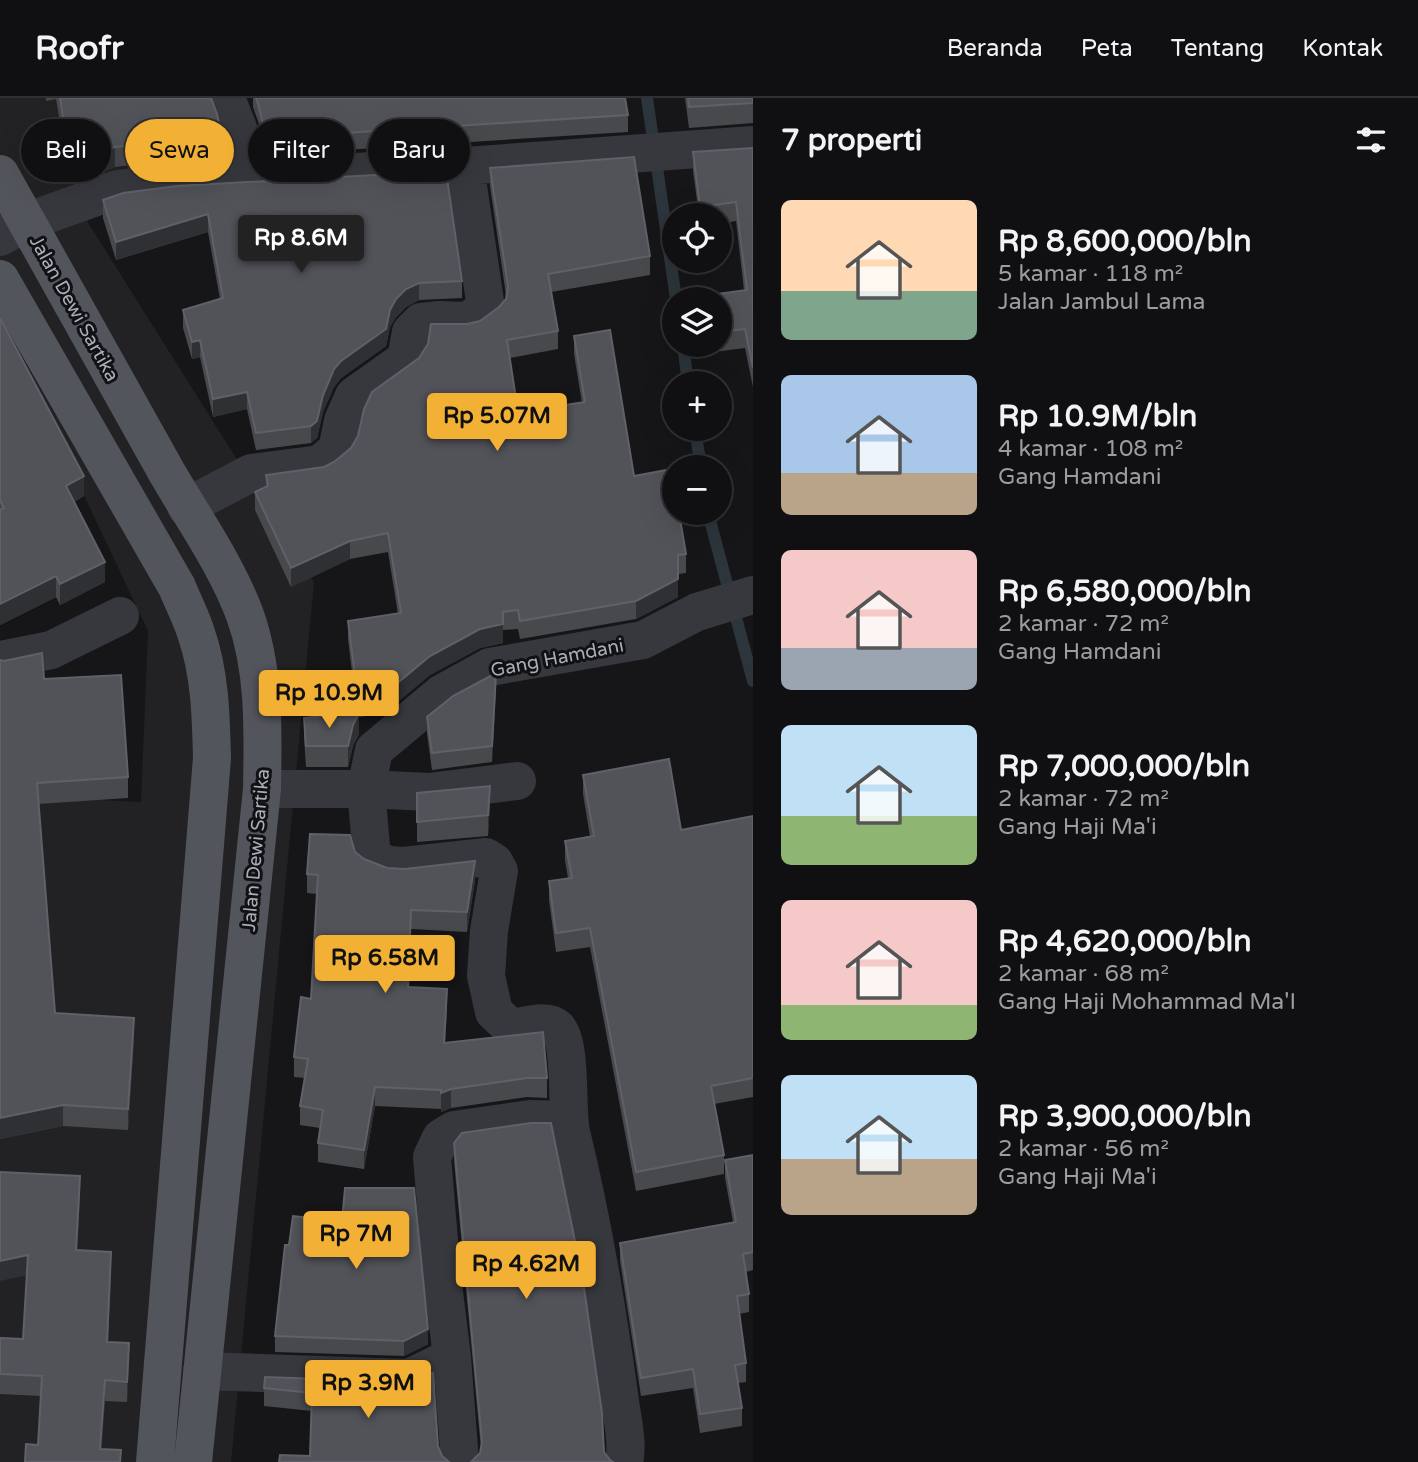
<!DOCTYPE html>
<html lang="id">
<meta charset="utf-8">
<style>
body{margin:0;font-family:"Varela Round",sans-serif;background:#1e1e20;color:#f1f3f6;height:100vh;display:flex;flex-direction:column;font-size:26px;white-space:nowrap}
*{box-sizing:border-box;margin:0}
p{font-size:23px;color:#9c9d9f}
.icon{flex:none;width:38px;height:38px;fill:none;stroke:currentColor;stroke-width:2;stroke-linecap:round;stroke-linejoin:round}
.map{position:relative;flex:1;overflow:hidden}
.panel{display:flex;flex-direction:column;background:#101012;width:665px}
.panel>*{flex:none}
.top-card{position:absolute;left:21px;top:21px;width:626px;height:63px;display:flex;gap:14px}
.tools{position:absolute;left:662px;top:105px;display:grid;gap:14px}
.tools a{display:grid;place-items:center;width:70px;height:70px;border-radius:50%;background:#101012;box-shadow:0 7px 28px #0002,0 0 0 2px #303032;font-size:35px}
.price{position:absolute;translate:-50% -60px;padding:0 16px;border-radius:7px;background:#f2b134;color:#111;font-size:23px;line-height:46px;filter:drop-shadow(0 2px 4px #0008)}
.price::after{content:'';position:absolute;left:50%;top:42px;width:21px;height:16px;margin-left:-10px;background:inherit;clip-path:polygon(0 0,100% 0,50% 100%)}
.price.active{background:#222;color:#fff}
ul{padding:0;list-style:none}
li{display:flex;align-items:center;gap:21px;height:175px;padding:0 28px}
li span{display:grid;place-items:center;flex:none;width:196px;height:140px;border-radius:10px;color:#555}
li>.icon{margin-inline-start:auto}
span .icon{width:84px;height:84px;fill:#fffc;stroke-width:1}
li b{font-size:30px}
h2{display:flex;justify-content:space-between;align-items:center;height:84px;padding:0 28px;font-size:30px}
.tag{padding:0 24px;border-radius:32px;background:#101012;box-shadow:0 7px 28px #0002,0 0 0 2px #303032;font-size:24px;line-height:63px}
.tag.active{background:#f2b134;color:#111}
header{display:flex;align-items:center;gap:42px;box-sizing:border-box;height:98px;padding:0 35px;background:#101012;border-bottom:2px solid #303032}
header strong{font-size:33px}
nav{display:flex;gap:38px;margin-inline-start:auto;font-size:24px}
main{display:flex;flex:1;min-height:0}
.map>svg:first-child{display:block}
</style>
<header>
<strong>Roofr</strong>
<nav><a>Beranda</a><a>Peta</a><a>Tentang</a><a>Kontak</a></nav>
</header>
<main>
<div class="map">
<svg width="753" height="1364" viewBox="0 0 753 1364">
<rect width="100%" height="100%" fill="#161618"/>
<path fill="#222225" d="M0,0H228L242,52L87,123L314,484L231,1364H0V697L141,704L148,533L38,300L0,234Z"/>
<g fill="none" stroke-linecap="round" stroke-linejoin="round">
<path stroke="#2c353c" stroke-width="12" d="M647,0L676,201
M683,247L688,285
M695,331L701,369
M708,415L753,583"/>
<path stroke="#37383d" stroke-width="38" d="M226,0L238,30L248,79
M0,139L26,124L118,91L175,84L465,68L753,47
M186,409L251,375L320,366L337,352L343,323L354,298L406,261L411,234L421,224L440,222L468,223L486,210L465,68
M0,562L51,552L120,518
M262,691H366L429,694L517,683
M202,1273L409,1280L452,1259
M460,1364L452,1259L442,1178L432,1059L441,1040L454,1032L530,1021L569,1022
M624,1364C629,1344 621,1316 619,1296C607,1208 592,1120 571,1034C566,1011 572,944 557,930C547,920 523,929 511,930L494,914L486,878L489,833L499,773L494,764L486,759L403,768L389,767L372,760L366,691L374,652L441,596L490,569L643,542L697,514L753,497"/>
<path stroke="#53555c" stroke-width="38" d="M0,76C55,175 111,274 166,373C193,420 226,466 245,517C265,573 263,633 262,691L193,1364
M0,181L177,489C183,504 191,519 196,535C210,575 211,618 212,660L155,1364"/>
</g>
<path fill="#47494d" d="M46,0H211L222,39V60L172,62L115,69L70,85L56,1L46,3Z
M253,0H625L628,17V34L266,57L259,26L253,9Z
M685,0H753V25L689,30Z
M753,50V289L745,250L714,254L713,247H719V201L744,192L736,123L719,126V117H699L693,73V54Z
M490,70L650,158V177L551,194L558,233V251L510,260L518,314L582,305L574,256V238L634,378L686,456V475L678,476V499L636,521L520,541L518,531L503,532V545L480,550L430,577L383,616L359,619V636L353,648L348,669H306L304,640V620L357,616L348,541V523L398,516L388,454L350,461L291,489L255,412V394L266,389V377L324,369L334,364L351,350L467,226L480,223L499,209L506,201V197L490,88Z
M123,95L462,183V200L419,202L406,209L396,219L390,229L386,248L341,280L334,289L323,314L317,340L311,345L256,352L247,311L213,319L200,259L192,261L183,230V212L220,201L208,134L116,162L103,120V102Z
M0,220L84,398L74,404L105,484L60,507L56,499L0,527Z
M44,581L128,679V700L38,706L55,915L134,941L128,1032L63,1028L0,1041Z
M496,591L492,664L432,672L427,636V619Z
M583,677L681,732L753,718V999L714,1006L724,1057V1076L636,1093L590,849L556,854L549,802V783L568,780L565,762V743L590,738L583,696Z
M417,695L490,708L488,738L417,744Z
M355,754L364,761L387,770L475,782L467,834L411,831L409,889L447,910L445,945L547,980V1000L527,999L451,1010L441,1014V1011L375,1008L364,1071L318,1064V1045L320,1030L300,1027V1008L305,980L294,979V959L311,901L317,796L307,795V776Z
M454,1045L604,1354L610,1362L473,1363L480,1355L481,1350L454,1063Z
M753,1057V1172L746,1174L749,1196V1214L739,1216L746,1265V1284L738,1285L742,1310V1328L700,1335L693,1290L641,1298L620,1163V1145L733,1124L725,1080V1062Z
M80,1098L77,1152L111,1174L108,1244L129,1265L127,1304L105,1303L101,1351L121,1364L38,1347L41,1298L0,1296V1240L23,1241Z
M285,1147L428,1246L404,1258L275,1254V1238Z
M408,1284L310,1358L312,1313L264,1308V1290Z"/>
<path fill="#2f3033" d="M115,49V69L70,85V65Z
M208,116V134L116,162V144Z
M419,185V202L406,209L396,219L390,229L386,248L341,280L334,289L323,314L317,340L311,345V328L334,271L390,212L396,201L406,191Z
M200,242V259L192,261V244Z
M247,294V311L213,319V301Z
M84,378V398L66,408V388Z
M350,443V461L291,489V470Z
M105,464V484L60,507V486Z
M56,478V499L0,527V506Z
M678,481V499L636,521V503Z
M503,514V545L480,550L430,577L383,616V597L430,558Z
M496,575V591L492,664V648Z
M359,615V636L353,648L348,669V648L353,627Z
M490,688V708L488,738V717Z
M475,763V782L467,834V814Z
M411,812V831L408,908V889Z
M447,891V910L444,964V945Z
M134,920V941L128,1032V1011Z
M375,989V1008L364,1071V1052Z
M451,991V1010L441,1014V995Z
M63,1007V1028L0,1041V1020Z
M80,1078V1098L76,1172V1152Z
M111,1154V1174L107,1264V1244Z
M28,1157V1177L0,1183V1163Z
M428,1231V1246L404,1258V1243Z
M129,1245V1265L127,1304V1284Z
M105,1282V1303L101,1364L100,1351Z"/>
<path fill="#525359" stroke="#5f6168" stroke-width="2" d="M60,0H211L217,16L222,39L172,42L115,49L70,65Z
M256,0H625L628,17L266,40L259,9Z
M688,0H753V5L689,9Z
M753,50V270L745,231L719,234V201H710L709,197L747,192L736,104L700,109L693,54Z
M634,59L650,158L548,176L558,233L507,242L518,314L585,304L574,238L610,232L634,378L672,371L674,382V415H679L686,456L678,457V481L636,503L520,523L518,512L503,514V526L480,531L430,558L383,597L358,601L348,523L401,515L388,435L350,443L291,470L255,394L268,388L266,377L324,369L334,364L351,350L358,338L364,311L372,294L419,260L428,246L431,226H467L480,223L499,209L506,201L508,188L490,70Z
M446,73L462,183L419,185L406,191L396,201L390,212L386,231L341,263L334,271L323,297L317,323L311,328L256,335L247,294L213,301L200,242L192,244L183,212L223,200L208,116L116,144L103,102L123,95L177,88Z
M0,220L84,378L66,388L105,464L60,486L56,478L0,506V412L4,410L0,402Z
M42,555L44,581L121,577L128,679L37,685L55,915L134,920L128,1011L63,1007L0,1020V562L4,563Z
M496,575L492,648L432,655L427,619L453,598Z
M359,615L353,627L348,648H306L304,620Z
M669,661L681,732L753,718V980L711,988L724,1057L636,1074L590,830L556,835L549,783L572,780L565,743L594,738L583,677Z
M490,688L488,717L417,724V695Z
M310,736L350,737L355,754L364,761L387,770L405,771L475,763L467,814L411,812L408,889L447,891L444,945L543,934L547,980H527L451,991L441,995V992L375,989L364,1052L318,1045L323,1012L300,1008L308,961L294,959L301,899L311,901L318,777L307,776Z
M531,1025H551L583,1183L602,1315L604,1354L610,1362L613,1364H471L480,1355L482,1344L454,1045L462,1035Z
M753,1057V1154L743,1156L749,1196L737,1198L746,1265L735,1267L742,1310L700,1316L693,1271L641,1280L620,1145L736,1124L725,1062Z
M0,1074L80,1078L76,1152L111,1154L107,1244L129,1245L127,1284L105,1282L100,1351L121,1352L120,1364H25L26,1346L38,1347L42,1278L0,1276V1240L23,1241L28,1157L0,1163Z
M345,1090H414L428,1231L404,1243L275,1238L285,1147H289L293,1118L342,1123Z
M433,1275L438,1348L442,1358L449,1364H279L280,1357L310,1358L312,1295L264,1290L265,1279L408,1284Z"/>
<g text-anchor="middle" stroke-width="6" stroke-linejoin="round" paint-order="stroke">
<g font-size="19" fill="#a8adb8" stroke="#111113">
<text transform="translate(75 210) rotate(61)" y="7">Jalan Dewi Sartika</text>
<text transform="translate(557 559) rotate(-11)" y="7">Gang Hamdani</text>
<text transform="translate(255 752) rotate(-85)" y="7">Jalan Dewi Sartika</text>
</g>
</g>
</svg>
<div class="tools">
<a><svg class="icon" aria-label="locate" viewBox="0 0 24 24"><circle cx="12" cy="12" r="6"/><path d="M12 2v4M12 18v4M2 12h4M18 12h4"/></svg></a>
<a><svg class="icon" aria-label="layers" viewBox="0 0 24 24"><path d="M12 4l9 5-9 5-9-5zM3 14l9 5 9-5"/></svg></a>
<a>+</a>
<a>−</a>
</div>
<b class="price active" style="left:301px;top:177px">Rp 8.6M</b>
<b class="price" style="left:497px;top:355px">Rp 5.07M</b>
<b class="price" style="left:329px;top:632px">Rp 10.9M</b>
<b class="price" style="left:385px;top:897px">Rp 6.58M</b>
<b class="price" style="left:356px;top:1173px">Rp 7M</b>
<b class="price" style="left:526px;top:1203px">Rp 4.62M</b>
<b class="price" style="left:368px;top:1322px">Rp 3.9M</b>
<div class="top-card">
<a class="tag">Beli</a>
<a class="tag active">Sewa</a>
<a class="tag">Filter</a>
<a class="tag">Baru</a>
</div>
</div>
<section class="panel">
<h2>7 properti<svg class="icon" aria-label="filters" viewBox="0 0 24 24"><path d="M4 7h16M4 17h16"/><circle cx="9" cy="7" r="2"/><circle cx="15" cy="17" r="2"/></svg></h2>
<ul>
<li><span style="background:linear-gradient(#ffd9b3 65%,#7fa58c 0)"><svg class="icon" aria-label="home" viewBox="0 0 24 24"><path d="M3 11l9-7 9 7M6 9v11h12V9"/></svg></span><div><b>Rp 8,600,000/bln</b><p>5 kamar · 118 m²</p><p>Jalan Jambul Lama</p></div></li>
<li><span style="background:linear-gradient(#a9c7e8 70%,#b9a48a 0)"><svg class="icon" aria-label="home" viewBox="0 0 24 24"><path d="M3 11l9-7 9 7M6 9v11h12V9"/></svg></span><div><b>Rp 10.9M/bln</b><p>4 kamar · 108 m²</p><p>Gang Hamdani</p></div></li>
<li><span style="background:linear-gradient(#f6c9c9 70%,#9aa5b1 0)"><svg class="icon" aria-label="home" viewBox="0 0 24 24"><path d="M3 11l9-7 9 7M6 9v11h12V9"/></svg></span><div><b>Rp 6,580,000/bln</b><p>2 kamar · 72 m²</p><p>Gang Hamdani</p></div></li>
<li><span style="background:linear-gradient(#bfe0f5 65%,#8fb573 0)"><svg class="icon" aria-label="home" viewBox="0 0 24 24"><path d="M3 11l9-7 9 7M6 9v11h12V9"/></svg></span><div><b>Rp 7,000,000/bln</b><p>2 kamar · 72 m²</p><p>Gang Haji Ma'i</p></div></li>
<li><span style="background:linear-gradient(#f6c9c9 75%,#8fb573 0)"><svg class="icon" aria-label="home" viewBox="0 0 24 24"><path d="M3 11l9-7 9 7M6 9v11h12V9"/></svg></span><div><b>Rp 4,620,000/bln</b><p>2 kamar · 68 m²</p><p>Gang Haji Mohammad Ma'I</p></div></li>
<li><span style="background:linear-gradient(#bfe0f5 60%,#b9a48a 0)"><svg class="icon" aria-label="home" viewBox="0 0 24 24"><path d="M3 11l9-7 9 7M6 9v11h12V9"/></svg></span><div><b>Rp 3,900,000/bln</b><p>2 kamar · 56 m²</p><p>Gang Haji Ma'i</p></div></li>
</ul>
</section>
</main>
